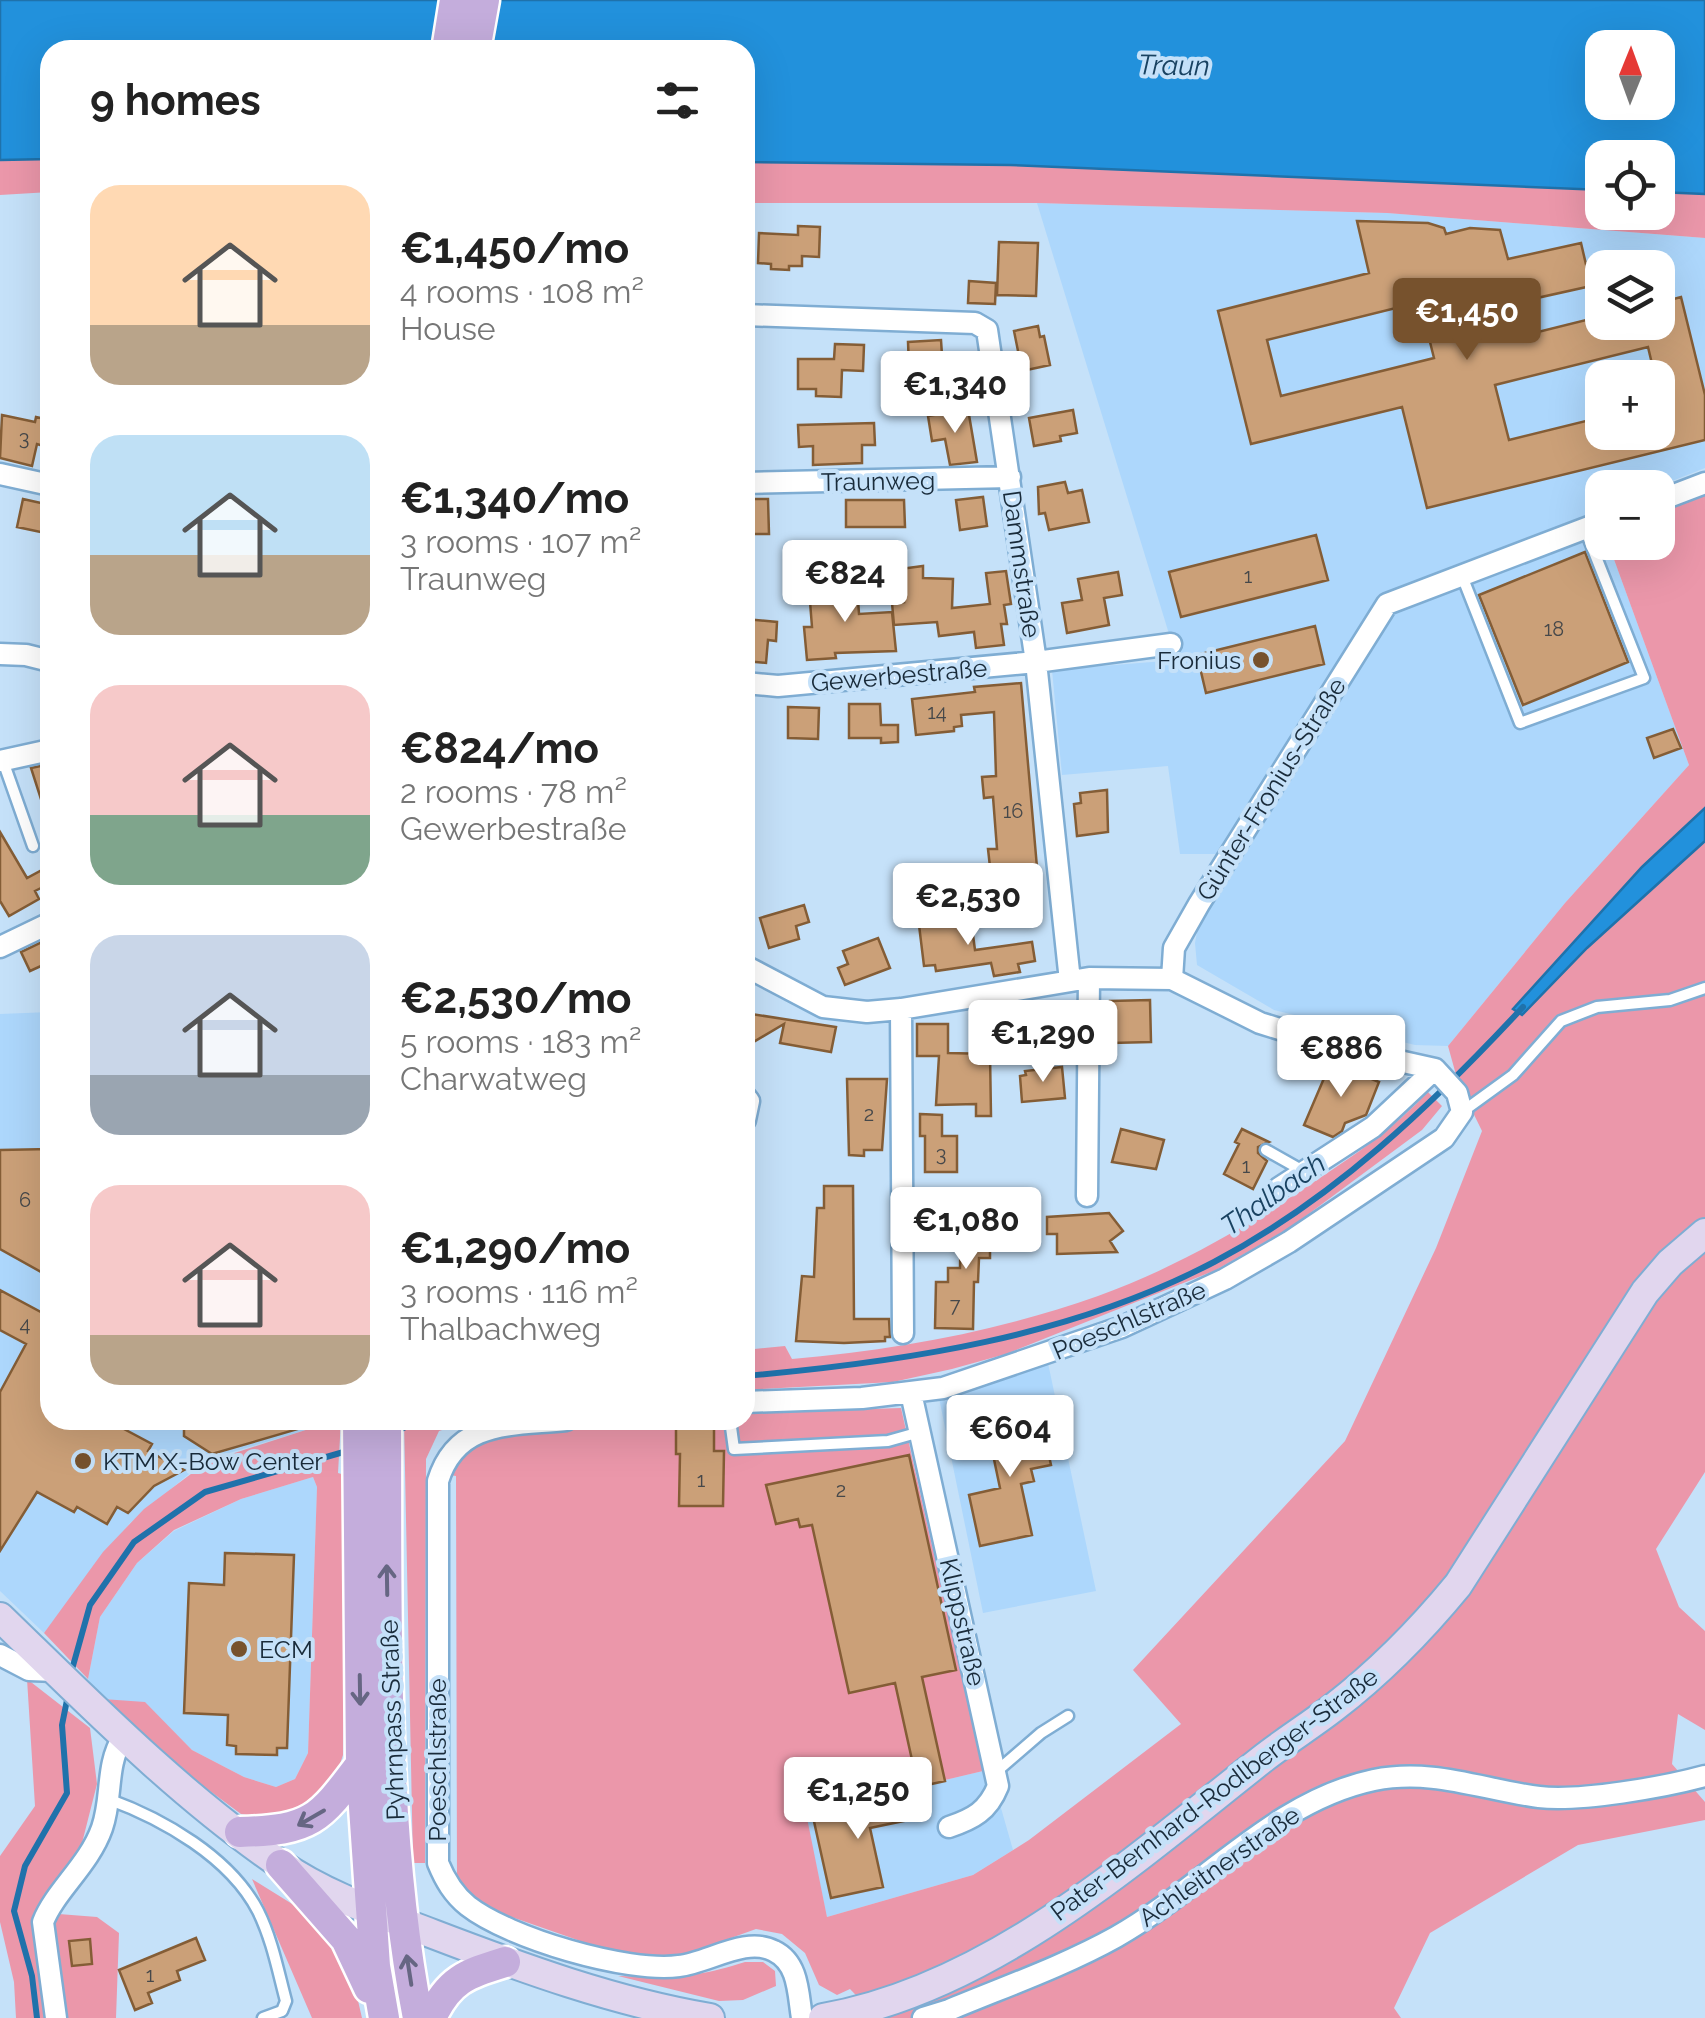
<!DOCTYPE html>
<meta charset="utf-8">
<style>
body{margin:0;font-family:Raleway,sans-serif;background:#f2f2f2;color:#222;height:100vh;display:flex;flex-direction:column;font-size:38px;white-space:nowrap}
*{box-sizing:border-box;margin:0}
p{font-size:32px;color:#767676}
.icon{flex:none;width:55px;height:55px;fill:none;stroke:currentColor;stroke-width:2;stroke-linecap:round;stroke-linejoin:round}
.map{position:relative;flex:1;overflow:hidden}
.drawer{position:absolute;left:40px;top:40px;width:715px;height:1390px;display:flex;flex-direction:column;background:#fff;border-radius:30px;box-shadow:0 10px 40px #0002}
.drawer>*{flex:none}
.needle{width:65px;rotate:1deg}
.tools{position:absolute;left:1585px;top:30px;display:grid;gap:20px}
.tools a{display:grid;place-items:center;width:90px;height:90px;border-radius:20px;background:#fff;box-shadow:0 10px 40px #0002;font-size:50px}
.price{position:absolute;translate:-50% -85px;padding:0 22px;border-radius:10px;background:#fff;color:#222;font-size:32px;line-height:65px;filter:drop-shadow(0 2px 5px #0008)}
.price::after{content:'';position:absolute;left:50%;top:60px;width:30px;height:22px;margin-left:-15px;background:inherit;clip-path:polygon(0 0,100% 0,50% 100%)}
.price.active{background:#77522d;color:#fff}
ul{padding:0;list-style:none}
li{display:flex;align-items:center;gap:30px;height:250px;padding:0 50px}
li span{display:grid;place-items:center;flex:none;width:280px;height:200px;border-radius:30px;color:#555}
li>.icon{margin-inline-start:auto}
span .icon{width:120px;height:120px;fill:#fffc;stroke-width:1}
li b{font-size:42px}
h2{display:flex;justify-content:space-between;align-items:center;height:120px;padding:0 50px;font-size:42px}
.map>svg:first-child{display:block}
</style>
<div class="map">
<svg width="1705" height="2018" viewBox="0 0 1705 2018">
<rect width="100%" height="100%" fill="#c5e1f9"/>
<path fill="#add7fc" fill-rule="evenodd" d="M1037,203L1387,213L1705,238V468L1657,487L1602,488V510L1597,512L1602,526V542L1608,543L1689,765L1565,903L1448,1046L1415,1045L1274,1010L1197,965L1195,943L1199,921L1245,854H1180L1168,766L1062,775L1052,670L1177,660ZM1602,268H1658V322H1602ZM1602,378H1658V432H1602Z
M50,1012V1420H318L319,1426L206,1460L130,1523L44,1633L0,1591V1014Z
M1048,1363L1096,1591L983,1613L939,1398Z
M313,1477L317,1487L308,1753L295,1779L276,1787L244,1777L192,1750L145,1703L103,1699L88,1679L100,1617L137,1563L174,1531L241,1499Z
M983,1771L1004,1777L1001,1808L1013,1850L973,1875L827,1917L805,1813Z"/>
<path fill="#eb97aa" d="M50,159V192L0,195V160Z
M745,162L1010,165L1602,190V212H1658V192L1705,194V238L1387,213L1037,203H745Z
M1705,489V808L1642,867L1514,1008L1522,1015L1587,948L1705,841V1472L1656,1549L1679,1607L1705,1631V1730L1678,1714L1672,1764L1705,1802V1820L1578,1845L1430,1933L1394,2008L1401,2018H878L850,1989L837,1995L819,1985L805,1953L782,1934L756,1929L678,1957L612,1952L477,1905L457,1882L456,1476L450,1475L458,1455L479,1437L505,1432L641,1420H745V1413L901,1408L983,1771L806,1813L827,1917L973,1875L1029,1840L1181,1724L1133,1670L1345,1441L1436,1248L1482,1131L1458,1082L1448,1046L1565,903L1689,765L1608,543L1658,542V510Z
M1428,1092L1442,1106L1422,1130L1291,1227L1216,1270L1006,1354L952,1369L893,1382L745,1390V1350L785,1346L792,1359C896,1350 999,1331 1098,1296C1174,1269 1247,1226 1314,1182C1355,1155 1394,1128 1428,1092Z
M318,1420H341L338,1473L348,1476L343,1755L332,1788L284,1821L241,1814L191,1777L103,1699L145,1702L192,1750L244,1777L276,1787L295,1779L308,1753L317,1487L313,1477L241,1499L174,1530L137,1563L100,1617L88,1679L44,1633L103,1552L144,1509L207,1462L318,1426Z
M404,1420H474L439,1431L426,1459L425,1863H413Z
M27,1679L90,1728L97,1784L82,1843L48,1897L46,1913L97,1917L119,1933L116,2018H16L14,1982L0,1922V1856L35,1806Z
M252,1879L318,1920L353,1979L362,2018H312Z
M745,1962H763L775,1971L776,1986L743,2000L719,2001L618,1976C669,1978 696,1978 745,1962Z"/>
<path fill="#2291dc" stroke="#1f72ab" stroke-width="2.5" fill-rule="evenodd" d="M0,0H1705V194L1658,192V158H1602V190L1010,165L745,162V50H50V159L0,160ZM1602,48H1658V102H1602Z
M1705,808V841L1587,948L1522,1015L1513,1009L1642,867Z"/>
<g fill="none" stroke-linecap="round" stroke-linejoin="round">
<path stroke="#1f72ab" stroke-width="6" d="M745,1376C904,1362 1071,1337 1214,1262C1334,1199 1432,1105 1523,1007
M396,1431L423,1420
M71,1673L90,1605L134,1542L205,1492L347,1451
M37,2018L32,1976L14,1911L25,1866L67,1793L62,1725L68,1695"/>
</g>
<path fill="#cba078" stroke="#845d36" stroke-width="2.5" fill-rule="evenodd" d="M1357,221L1428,223L1444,228L1446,234L1470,228L1500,230L1508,259L1581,243L1591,286L1519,302L1526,335L1602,316V322H1658V303L1681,297L1705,395V440L1427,508L1402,407L1251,444L1218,311L1369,273ZM1420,302L1434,358L1281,396L1267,340ZM1648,347L1661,402L1658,403V432H1602V417L1509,440L1495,385Z
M798,226L820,227L819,257L802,256V266H789V270L771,269V264L758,263L759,233L798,235Z
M999,242L1038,243L1036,296L997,295Z
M969,281L996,283L995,304L968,303Z
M1038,326L1040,337L1044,336L1050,365L1022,371L1014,331Z
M941,340L942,355L966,354L967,380L921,382L920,399H906L904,368H909L908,342Z
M835,344L864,345L863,371L842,370L841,397L816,396V389H798V359H834Z
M968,409L977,462L950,465L945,439L932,441L928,416Z
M1073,410L1077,433L1060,436L1061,441L1034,446L1029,418Z
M2,415L35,422L36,417L50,420L47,447L37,444L32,466L0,458Z
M874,423L875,445H862V463L813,465V446L799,447L798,425Z
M1065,482L1068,493L1082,490L1089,522L1049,530L1045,513L1039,514L1038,487Z
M983,497L987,526L960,530L956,500Z
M23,499L50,505V534L17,527Z
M745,499H768L769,534H745Z
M846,500H904L905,527H846Z
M1316,535L1328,580L1181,617L1169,572Z
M1585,552L1628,662L1523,705L1479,595Z
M923,566V578L953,579L952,608L990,604L986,573L1006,571L1011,604L1004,605L1007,624H1001L1004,645L976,648L974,632L939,636L937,622L894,625L892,603L904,602L900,569Z
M1118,572L1122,595L1104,598L1109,625L1067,633L1062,603L1082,600L1078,579Z
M857,585L859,614L892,612L896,651L835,653L836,658L807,660L804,627H812L809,589Z
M745,619L777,622L776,641L768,640L766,663L745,661Z
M1315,626L1324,664L1206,693L1197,655Z
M1021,683L1040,902L1009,905L1006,875L991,876L988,849H997L993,797L984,798L982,777L996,776L994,712L961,715L962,726L954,727V731L916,735L912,699L975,692L974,687Z
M849,704H880L881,725H898V742L881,743V738H849Z
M788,707L819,708L818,739L788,738Z
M1673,729L1681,748L1654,758L1647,738Z
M50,764V817L47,818L31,768Z
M1107,790L1108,832L1077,836L1074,804L1081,803L1080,793Z
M0,832L27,878L42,870L49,884L35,891L39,899L9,916L0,901Z
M804,905L809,922L796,926L799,939L769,948L760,918Z
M970,913L975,950L1032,942L1035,961L1018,964L1020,972L994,976L991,963L936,971L935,965L924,966L919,925L950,921L949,915Z
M50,938V962L30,971L21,952Z
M878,938L890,968L845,985L838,968L848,964L843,951Z
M1150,1000L1151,1042L1111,1043L1110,1001Z
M745,1013L836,1027L831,1052L780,1043L784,1024L745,1047Z
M917,1024H948V1053L990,1054L991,1116H976V1104L936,1105L939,1056H917Z
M1331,1062L1379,1082L1366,1115L1345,1123L1342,1131L1333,1137L1304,1125Z
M1062,1067L1065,1098L1022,1102L1020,1076L1026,1075L1025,1071Z
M847,1079H887L882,1150H864V1156L849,1155Z
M920,1114L942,1115V1136H957V1172H925V1136H920Z
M1121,1129L1164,1140L1156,1169L1112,1162Z
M1242,1129L1269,1142L1258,1147V1153L1267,1161L1253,1189L1224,1174L1239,1144L1235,1142Z
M50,1149V1277L0,1249V1150Z
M824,1186H853L854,1319H889L890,1337H885V1341L844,1343L796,1341L802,1276L814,1277L817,1208H824Z
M1109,1213L1123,1231L1110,1241L1117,1252L1057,1254V1234H1047V1217Z
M961,1216L1024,1217V1220L990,1231V1258H979L978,1282H974L973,1329L935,1328L936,1282H948V1268H960Z
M0,1290L50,1317V1420H107L152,1444L148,1451L184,1470L154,1486L128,1513L117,1507L107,1524L77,1507L74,1512L37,1492L0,1551V1392L26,1344L0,1330Z
M1040,1415L1051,1465L1031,1469L1034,1481L1021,1484L1032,1535L980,1546L969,1495L1000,1488L987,1426Z
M184,1420H314L315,1424L212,1454L184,1436Z
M714,1423V1451H724L723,1506H679L680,1454H676V1424Z
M909,1455L956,1670L922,1677L945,1781L918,1787L895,1683L849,1693L812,1525L800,1527L798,1519L776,1524L766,1485Z
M225,1553L294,1555L287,1748H277V1755L236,1754V1746L227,1745L228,1715L184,1713L189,1583L224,1585Z
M918,1793L923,1817L870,1828L883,1887L831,1898L813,1817Z
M196,1938L205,1960L177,1971L180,1980L148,1993L152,2003L135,2010L119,1970Z
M90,1939L92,1964L72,1966L69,1941Z"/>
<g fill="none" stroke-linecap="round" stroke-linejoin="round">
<defs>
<path id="service" d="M1462,576L1520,723L1644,678L1585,529
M3,761L33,846
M1462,1112L1513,1075L1561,1021L1597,1007L1670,1000L1705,988
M1266,1150L1305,1172
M730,1420L734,1449L888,1441L920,1432
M997,1771L1041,1733L1068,1716
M108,1799C163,1819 230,1857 258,1911C272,1939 278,1971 286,2001L282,2011L263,2018"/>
<path id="minor" d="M745,315L975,323L987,330L1036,662L1070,981
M0,474L50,485
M745,483L1010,477
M1658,501L1705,483
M0,654L26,655L50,661
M745,683L778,686L1036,662L1171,644
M0,761L50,750
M0,947L50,923
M745,966L823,1007L867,1012L901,1009L1089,978L1172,979L1260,1023L1345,1049L1435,1069L1457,1093L1462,1112L1444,1138L1289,1242L1225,1279L1122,1327L943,1388L862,1398L745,1402
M1172,979L1174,948L1199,904L1387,604L1602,522
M901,1009L903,1333
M745,1096L749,1101L745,1120
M1279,1188L1373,1127L1435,1069
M1087,1196L1089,978
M911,1393L998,1786C988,1811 973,1819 949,1827
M566,1420C512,1426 457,1419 438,1481V1863C445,1880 453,1894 468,1906C509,1938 627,1973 679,1966C708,1963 746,1936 774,1951C799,1963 798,1994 802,2018
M0,1655L29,1670L56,1671
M56,2018L43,1922C55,1891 89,1865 102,1828C113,1797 105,1766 123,1737
M923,2018L949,2010C1004,1987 1064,1966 1116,1937C1203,1888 1274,1801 1374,1780C1433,1768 1483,1790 1539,1797C1579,1802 1665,1787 1705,1776"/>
<path id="secondary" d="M0,1617C89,1703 178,1794 280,1864C326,1896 381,1914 433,1934C522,1968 615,2002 710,2018
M823,2018C991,1989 1135,1859 1265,1757C1287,1740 1311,1725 1333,1708C1380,1672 1421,1630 1458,1585L1645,1292L1670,1263L1705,1233"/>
<path id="primary" d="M447,50L455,0
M475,50L484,0
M358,1420L361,1764L375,1966L384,2018
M386,1420C387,1614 381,1828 418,2018
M240,1832C312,1830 319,1820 361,1764
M281,1865L346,1939L369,1988
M431,2018C449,1979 467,1974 505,1962"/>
</defs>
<use href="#service" stroke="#7fadd3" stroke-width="15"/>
<use href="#minor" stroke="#7fadd3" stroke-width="25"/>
<use href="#secondary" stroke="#7fadd3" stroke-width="32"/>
<use href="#primary" stroke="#fff" stroke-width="35"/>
<use href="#service" stroke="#fff" stroke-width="10"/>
<use href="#minor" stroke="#fff" stroke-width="20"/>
<use href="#secondary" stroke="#e1d6ee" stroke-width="28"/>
<use href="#primary" stroke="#c4addc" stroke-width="30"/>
</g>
<defs><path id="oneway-shaft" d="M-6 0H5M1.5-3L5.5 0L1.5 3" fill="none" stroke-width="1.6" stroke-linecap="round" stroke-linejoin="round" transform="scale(2.5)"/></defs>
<g stroke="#666683">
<use href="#oneway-shaft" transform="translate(387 1580) rotate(-91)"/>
<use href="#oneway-shaft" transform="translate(360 1690) rotate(89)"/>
<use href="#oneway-shaft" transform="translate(311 1818) rotate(150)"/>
<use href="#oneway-shaft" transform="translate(409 1970) rotate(-99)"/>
</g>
<g fill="#77522d" stroke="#c5e1f9" stroke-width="4">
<circle cx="1261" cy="660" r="10"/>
<circle cx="83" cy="1461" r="10"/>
<circle cx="239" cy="1649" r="10"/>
</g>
<g text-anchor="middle" stroke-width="8" stroke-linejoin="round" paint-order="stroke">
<g font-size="20" fill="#46484a">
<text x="24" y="445">3</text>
<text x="1248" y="583">1</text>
<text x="1554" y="636">18</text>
<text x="937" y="719">14</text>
<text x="1013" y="818">16</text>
<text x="869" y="1121">2</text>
<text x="941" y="1161">3</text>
<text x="1246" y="1173">1</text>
<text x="25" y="1207">6</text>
<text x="955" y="1312">7</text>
<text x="25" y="1331">4</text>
<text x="701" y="1487">1</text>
<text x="841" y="1497">2</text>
<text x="150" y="1982">1</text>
</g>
<g font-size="25" fill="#192b3a" stroke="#c5e1f9">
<text transform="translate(878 481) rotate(-1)" y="9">Traunweg</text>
<text transform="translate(1022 564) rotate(82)" y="9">Dammstraße</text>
<text transform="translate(899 675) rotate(-5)" y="9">Gewerbestraße</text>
<text transform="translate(1271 789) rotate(-58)" y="9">Günter-Fronius-Straße</text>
<text transform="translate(1129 1320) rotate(-23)" y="9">Poeschlstraße</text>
<text transform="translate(963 1622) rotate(77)" y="9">Klippstraße</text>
<text transform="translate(392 1720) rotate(-92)" y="9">Pyhrnpass Straße</text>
<text transform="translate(437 1760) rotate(-90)" y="9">Poeschlstraße</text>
<text transform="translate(1214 1794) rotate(-37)" y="9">Pater-Bernhard-Rodlberger-Straße</text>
<text transform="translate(1219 1866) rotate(-35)" y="9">Achleitnerstraße</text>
</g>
<g font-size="25" fill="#192b3a" stroke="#c5e1f9" text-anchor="start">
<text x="1241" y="669" text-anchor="end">Fronius</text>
<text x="103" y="1470">KTM X-Bow Center</text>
<text x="259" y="1658">ECM</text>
</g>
<g font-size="28" font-style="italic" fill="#194261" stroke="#c5e1f9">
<text transform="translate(1174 65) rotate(1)" y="10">Traun</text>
<text transform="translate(1273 1194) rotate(-35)" y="10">Thalbach</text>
</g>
</g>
</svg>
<div class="tools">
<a><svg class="needle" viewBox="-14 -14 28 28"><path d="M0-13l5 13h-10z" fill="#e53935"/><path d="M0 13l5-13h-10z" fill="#767676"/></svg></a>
<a><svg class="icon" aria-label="locate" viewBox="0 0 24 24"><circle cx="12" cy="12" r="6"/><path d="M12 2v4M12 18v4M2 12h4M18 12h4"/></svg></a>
<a><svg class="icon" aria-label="layers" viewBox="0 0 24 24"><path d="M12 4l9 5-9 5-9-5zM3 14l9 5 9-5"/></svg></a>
<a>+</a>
<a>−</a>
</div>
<b class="price active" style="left:1467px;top:363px">€1,450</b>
<b class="price" style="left:955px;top:436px">€1,340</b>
<b class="price" style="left:845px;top:625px">€824</b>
<b class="price" style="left:968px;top:948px">€2,530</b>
<b class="price" style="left:1043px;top:1085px">€1,290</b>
<b class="price" style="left:1341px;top:1100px">€886</b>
<b class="price" style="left:966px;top:1272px">€1,080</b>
<b class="price" style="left:1010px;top:1480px">€604</b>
<b class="price" style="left:858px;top:1842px">€1,250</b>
<section class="drawer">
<h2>9 homes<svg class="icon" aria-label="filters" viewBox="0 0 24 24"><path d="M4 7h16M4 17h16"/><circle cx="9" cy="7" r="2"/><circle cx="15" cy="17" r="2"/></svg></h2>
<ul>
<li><span style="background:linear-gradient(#ffd9b3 70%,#b9a48a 0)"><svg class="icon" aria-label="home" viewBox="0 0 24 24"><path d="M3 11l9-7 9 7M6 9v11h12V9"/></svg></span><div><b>€1,450/mo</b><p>4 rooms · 108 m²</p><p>House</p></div></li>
<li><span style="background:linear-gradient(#bfe0f5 60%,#b9a48a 0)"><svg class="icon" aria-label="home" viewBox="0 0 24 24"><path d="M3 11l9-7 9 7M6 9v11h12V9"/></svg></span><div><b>€1,340/mo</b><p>3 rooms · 107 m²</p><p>Traunweg</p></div></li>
<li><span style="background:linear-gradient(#f6c9c9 65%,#7fa58c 0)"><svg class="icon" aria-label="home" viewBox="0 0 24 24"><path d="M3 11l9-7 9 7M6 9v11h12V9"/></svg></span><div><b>€824/mo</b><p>2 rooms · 78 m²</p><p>Gewerbestraße</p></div></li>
<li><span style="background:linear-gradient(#c9d6e8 70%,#9aa5b1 0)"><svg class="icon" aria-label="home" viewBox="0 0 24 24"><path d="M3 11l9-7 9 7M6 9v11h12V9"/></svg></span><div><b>€2,530/mo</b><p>5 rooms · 183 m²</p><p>Charwatweg</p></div></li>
<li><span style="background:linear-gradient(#f6c9c9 75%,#b9a48a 0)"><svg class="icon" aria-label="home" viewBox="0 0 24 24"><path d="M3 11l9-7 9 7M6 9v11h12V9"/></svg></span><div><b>€1,290/mo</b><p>3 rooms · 116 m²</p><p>Thalbachweg</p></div></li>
</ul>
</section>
</div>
